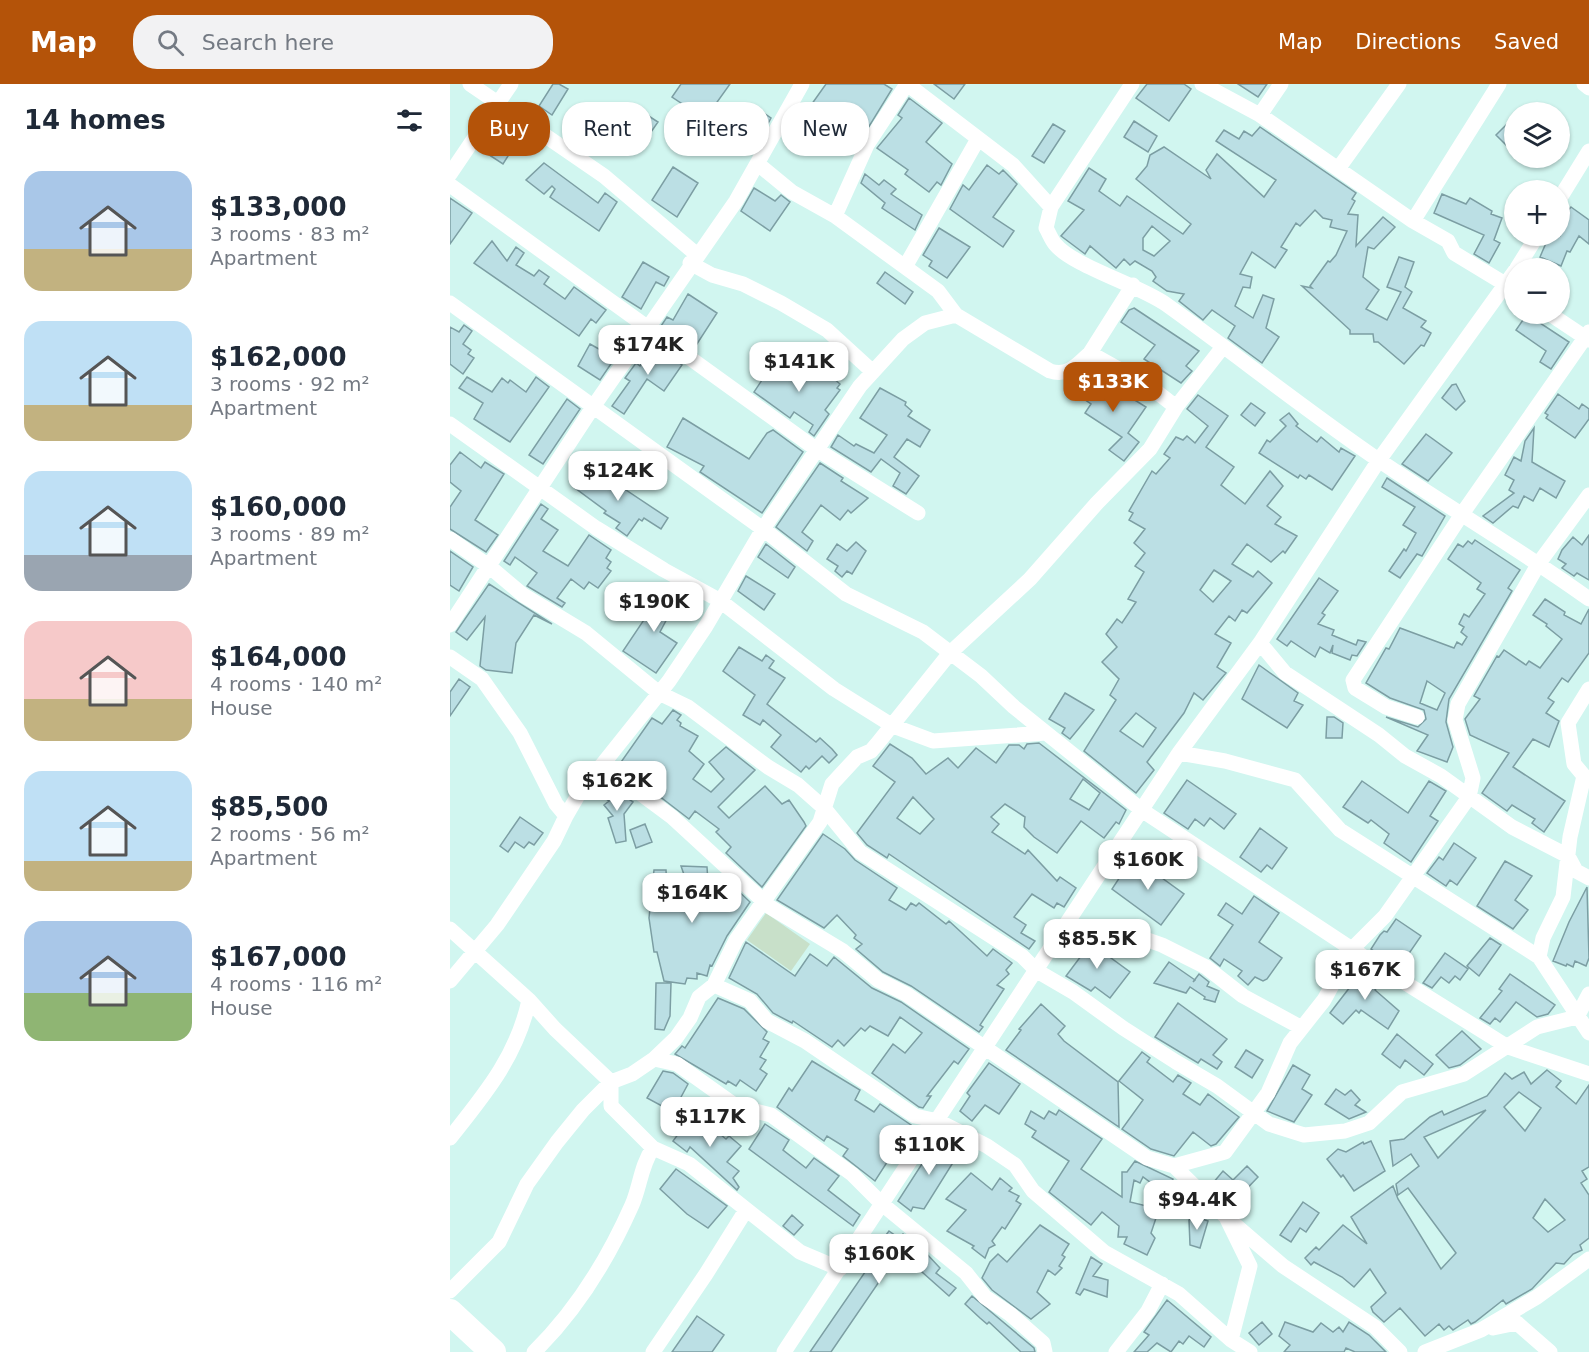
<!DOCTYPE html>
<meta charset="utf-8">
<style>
body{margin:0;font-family:"DejaVu Sans",sans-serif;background:#f2f2f3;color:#1f2937;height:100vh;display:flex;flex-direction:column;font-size:22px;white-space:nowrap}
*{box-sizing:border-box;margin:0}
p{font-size:20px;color:#747a83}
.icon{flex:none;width:33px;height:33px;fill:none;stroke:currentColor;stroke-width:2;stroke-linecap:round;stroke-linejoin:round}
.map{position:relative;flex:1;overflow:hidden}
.sheet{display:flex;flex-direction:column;background:#fff;width:450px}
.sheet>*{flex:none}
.hud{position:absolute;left:18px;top:18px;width:570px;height:54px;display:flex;gap:12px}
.fabs{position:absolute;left:1054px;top:18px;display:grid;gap:12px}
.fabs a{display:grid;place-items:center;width:66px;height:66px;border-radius:50%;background:#fff;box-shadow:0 2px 4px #0004;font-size:30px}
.price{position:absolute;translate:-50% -51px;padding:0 14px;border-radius:12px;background:#fff;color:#222;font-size:20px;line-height:39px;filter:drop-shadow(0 2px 3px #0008)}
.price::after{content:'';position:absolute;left:50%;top:36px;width:18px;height:14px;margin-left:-9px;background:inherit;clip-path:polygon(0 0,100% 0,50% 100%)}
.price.active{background:#b45309;color:#fff}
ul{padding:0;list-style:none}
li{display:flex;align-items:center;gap:18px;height:150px;padding:0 24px}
li span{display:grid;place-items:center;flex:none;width:168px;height:120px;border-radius:18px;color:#555}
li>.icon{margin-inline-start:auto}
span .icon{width:72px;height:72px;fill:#fffc;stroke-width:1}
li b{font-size:26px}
h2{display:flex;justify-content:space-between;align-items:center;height:72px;padding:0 24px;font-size:26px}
.chip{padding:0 21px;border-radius:24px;background:#fff;box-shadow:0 2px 4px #0004;font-size:21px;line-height:54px}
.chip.active{background:#b45309;color:#fff}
header{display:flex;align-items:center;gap:36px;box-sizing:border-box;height:84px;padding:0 30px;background:#b45309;color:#fff}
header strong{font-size:28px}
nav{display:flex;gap:33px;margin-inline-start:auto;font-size:21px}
.search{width:420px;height:54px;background:#f2f2f3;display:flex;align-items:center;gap:15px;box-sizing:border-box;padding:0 21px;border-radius:24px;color:#747a83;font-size:22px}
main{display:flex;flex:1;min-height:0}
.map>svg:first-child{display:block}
</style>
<header>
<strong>Map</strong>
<div class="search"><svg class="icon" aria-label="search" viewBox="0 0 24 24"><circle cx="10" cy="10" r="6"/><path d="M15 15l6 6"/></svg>Search here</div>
<nav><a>Map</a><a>Directions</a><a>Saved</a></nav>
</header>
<main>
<section class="sheet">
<h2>14 homes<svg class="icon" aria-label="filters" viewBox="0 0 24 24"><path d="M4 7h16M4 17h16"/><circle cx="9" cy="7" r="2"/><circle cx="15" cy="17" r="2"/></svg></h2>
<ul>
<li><span style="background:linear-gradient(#a9c7e8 65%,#c2b280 0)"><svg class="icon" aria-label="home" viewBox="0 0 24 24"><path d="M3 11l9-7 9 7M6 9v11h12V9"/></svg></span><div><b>$133,000</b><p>3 rooms · 83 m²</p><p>Apartment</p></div></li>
<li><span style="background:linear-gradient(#bfe0f5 70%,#c2b280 0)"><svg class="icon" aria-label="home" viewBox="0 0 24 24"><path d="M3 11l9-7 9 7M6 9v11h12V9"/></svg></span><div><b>$162,000</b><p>3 rooms · 92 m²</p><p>Apartment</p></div></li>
<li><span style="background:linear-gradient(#bfe0f5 70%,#9aa5b1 0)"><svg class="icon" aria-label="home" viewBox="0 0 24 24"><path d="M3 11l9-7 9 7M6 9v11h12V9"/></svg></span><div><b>$160,000</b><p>3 rooms · 89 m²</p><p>Apartment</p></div></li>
<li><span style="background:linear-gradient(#f6c9c9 65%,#c2b280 0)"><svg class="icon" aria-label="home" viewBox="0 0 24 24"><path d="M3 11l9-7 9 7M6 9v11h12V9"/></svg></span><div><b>$164,000</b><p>4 rooms · 140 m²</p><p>House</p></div></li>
<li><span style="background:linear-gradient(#bfe0f5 75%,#c2b280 0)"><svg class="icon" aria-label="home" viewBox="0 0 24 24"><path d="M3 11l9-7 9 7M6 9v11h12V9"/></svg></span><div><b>$85,500</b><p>2 rooms · 56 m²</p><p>Apartment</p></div></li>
<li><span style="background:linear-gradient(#a9c7e8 60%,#8fb573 0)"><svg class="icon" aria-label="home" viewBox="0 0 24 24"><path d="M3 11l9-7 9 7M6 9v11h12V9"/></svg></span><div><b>$167,000</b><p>4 rooms · 116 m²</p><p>House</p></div></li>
</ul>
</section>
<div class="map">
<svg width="1139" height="1268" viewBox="0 0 1139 1268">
<rect width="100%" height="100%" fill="#d1f6f0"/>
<path fill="#c8e0c9" d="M316,829L360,860L341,887L297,856Z"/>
<path fill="#bbdfe4" stroke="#7c9ea3" stroke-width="1.5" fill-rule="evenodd" d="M103,0H109L118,5L102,31L89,22Z
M231,0H280L255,35L222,13Z
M376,0H434L442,5L404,67L384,53L372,70L338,45L355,22L359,24Z
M484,0H515L504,15Z
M697,0H734L741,5L719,37L686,14Z
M788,0H817L808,13Z
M459,14L492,39L476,58L502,80L491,101L487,98L479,108L455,90L458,86L427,64L452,34L448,31Z
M302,21L321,34L302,68L281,54Z
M194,29L208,38L192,61L178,52Z
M684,37L707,52L698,68L674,53Z
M603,40L615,47L594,79L582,72Z
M1057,40L1065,49V56L1058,63L1046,51Z
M44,42L54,48L57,44L70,53L53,80L30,65Z
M810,43L906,109L902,115L905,117L898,130L908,131L906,162L933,133L945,143L924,165L918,163L913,193L929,206L916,225L937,236L951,208L937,203L949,173L964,178L955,203L962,208L953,224L976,237L971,243L981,249L974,262L971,261L954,280L928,258H924L923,250H900V246L852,202L862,204L860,202L878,177L880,178L886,171L897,147L880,143L882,136L873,134L865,126L850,142L846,139L831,163L837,166L825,184L802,168L790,190L802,193L800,204L793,203L785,222L803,234L813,211L824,215L816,244L829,253L812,279L778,254L785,242L762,226L753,236L729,217L734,210L717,207L703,197L706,193L702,187L685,177L680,181L674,175L666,184L640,162L635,170L611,152L634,126L618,117L639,84L656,95L649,107L670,122L677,112L733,150L741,140L686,95L697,82L700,71L714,63L761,95L756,86L767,70L814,113L826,96L766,57L774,46L789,55L794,47L802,52ZM702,142L720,157L704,172L693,166V154Z
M94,79L148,119L155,109L167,118L149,147L100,113L105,105L102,102L94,110L76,96Z
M537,81L549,90L553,86L567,100L543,133L564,147L553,163L500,125L513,101L519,106Z
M223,83L248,99L227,133L202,116Z
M415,90L429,101L434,96L446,105L441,110L472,131L465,146L432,124L435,119L411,99Z
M304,104L325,117L331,111L340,118L320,147L291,127Z
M992,110L1016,120L1020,114L1042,127L1041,130L1052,134L1044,156L1050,159L1039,179L1024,170L1034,151L984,129Z
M0,114L22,129L0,160Z
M1121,123L1139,136V160L1129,152L1120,168L1117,167L1111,182L1090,173L1099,152H1110V136Z
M489,144L520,163L497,194L479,182L482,177L473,171Z
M42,157L57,177L66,163L74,169L66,181L84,192L89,186L99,193L94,200L115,215L124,203L156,226L146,239L141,235L129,252L24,179Z
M193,178L219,193L214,202L206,198L191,225L172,213Z
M435,188L463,208L455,220L427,199Z
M238,210L267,229L245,263L211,242L217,233L223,236Z
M684,224L749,267L736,282L742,287L731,299L694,275L705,261L671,238L679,226Z
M1075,233L1079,236L1081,233L1119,258L1101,285L1090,278L1096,267L1066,246Z
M14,241L22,247L13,260L21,266L18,270L24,274L13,290L0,280V243L9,248Z
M200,258L232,281L214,307L197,295L174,330L162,322L180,297L175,294L186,279L190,282L203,263L199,260Z
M140,260L165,274L150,296L128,282Z
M326,275L357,296L368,281L390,300L387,304L390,306L375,326L379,330L364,352L359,348L363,341L344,328L340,334L304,308Z
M646,292L696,323L678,349L689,358L674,377L659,366L672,353L635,329L641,320L625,309L632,297L640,304Z
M17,293L42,308L52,294L58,299L60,296L76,308L86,293L99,303L60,358L24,335L33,319L9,304Z
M1006,300L1015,317L1006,326L992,314L1002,301Z
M430,304L456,318L455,321L462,327L458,332L480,346L470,363L457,355L444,373L469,392L456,410L443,402L450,389L431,375L421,388L381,363L388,351L404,362L406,360L424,369L437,351L410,334Z
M1108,310L1129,325L1132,320L1139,325V335L1125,354L1096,334L1098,331L1095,329Z
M748,311L778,332L756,363L784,383L771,401L795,420L820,387L833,402L817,422L831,433L825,440L847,452L835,469L833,467L821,478L797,460L782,480L803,493L808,487L822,499L797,529L792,526L785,537L779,532L765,550L781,559L767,583L776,589L753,616L744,609L734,629L697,678L704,686L686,709L634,667L666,616L660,611L669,595L652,578L667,563L656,550L667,535L672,539L686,518L678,515L694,488L685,482L695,469L684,459L695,445L679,436L683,429L679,427L702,387L706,390L720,374L714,370L726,353L733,356L737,352L745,359L758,342L737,325ZM764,486L781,497L763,518L750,506ZM686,629L706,644L693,663L670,647Z
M117,315L130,325L93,380L79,371Z
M801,319L815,329L805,342L791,331Z
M839,329L848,340L846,342L867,358L871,353L889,368L891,364L905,372L882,406L859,391L856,395L850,391L848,394L809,369L817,356L820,358L836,342L830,336Z
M233,334L299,375L317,349L323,346L353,368L312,429L250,388L254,382L217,363Z
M1084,344L1082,378L1115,397L1106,414L1090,404L1083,417L1074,412L1068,424L1063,422L1043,439L1033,432L1064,409L1059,406L1064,396L1055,391L1064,373L1071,377L1075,357Z
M976,350L1002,369L978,397L952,380Z
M10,368L31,384L35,378L54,390L25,436L48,451L36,468L0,445V423L11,407L0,398V381Z
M370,379L393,394L391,397L418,414L401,429L398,426L390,436L371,421L352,448L363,457L357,467L326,443Z
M140,382L218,434L211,445L194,434L192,437L189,435L177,452L166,444L170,439L154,429L156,427L125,404Z
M937,394L995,432L972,472L967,470L950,494L939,487L954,465L956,467L966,449L953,441L965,423L932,403Z
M91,420L98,425L91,435L108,446L93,467L118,482L139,451L161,466L156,474L161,478L157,484L161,487L148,504L139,498L134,505L121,495L107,514L115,519L112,523L77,502L87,489L65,473L60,481L54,477Z
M1139,451V496L1127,489L1124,492L1112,484L1116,480L1108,475L1112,466L1123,453L1132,461Z
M1025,456L1070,486L1058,504L1062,507L999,615L996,638L1003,663L997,678L967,667L978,651L936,633L968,643L976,635L974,626L940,614L916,599L936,564L939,565L950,544L1004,564L1007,558L1012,561L1017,553L1011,548L1014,543L1009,540L1014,530L1019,533L1035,510L1027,505L1031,499L998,475L1008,460L1013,463L1018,457L1022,460ZM977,597L995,609L987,626L970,619Z
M406,458L416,467L402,490L397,487L392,493L385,487L388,482L377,475L387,460L397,467Z
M316,460L345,483L338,494L308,473Z
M0,467L23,483L9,507L0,501Z
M296,492L325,510L314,526L288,507Z
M869,494L888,507L872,529L875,531L868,540L884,546L882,551L906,561L908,556L916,558L907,572L902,571L900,576L882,569L883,561L880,569L870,563L865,573L841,557L837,562L827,555Z
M39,500L102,540L84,531L66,559L62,589L36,586L30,582L35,533L17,556L6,548Z
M207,501L228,514L210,548L227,559L206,589L173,567L208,515L201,509Z
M1095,515L1115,528L1114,531L1131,540L1139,525V569L1118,598L1112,594L1098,614L1104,618L1096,629L1109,637L1099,663L1083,655L1063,683L1115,717L1094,748L1082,739L1085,735L1062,721L1057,727L1032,709L1059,669L1020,651L1015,635L1030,615L1024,612L1047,572L1049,573L1054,566L1076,581L1079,577L1090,584L1112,555L1096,542L1097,540L1083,531Z
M289,563L312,577L316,571L324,577L319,584L335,594L317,620L366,658L370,654L382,665L387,671L379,679L372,672L359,685L356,682L351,688L321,663L331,651L313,636L310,641L293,631L305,611L273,587Z
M809,581L848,609L844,617L853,621L837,644L792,615Z
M9,595L20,603L0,632V608Z
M615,609L644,626L620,655L612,649L615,644L599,635Z
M223,626L231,631L227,636L231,639L230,642L248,652L239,667L254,680L243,695L261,708L274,695L259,678L276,663L305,686L268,723L279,734L315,702L332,720L339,716L354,738L356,742L312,803L276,769L281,763L266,748L269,745L245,727L239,735L169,681L202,634L212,640Z
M877,633H884L893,639L892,654H876Z
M589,659L676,726L669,740L666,738L654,754L631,737L607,769L584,753L574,743L575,733L555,720L541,733L549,740L542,748L575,770L578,766L607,797L610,793L626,804L614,823L607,819L604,824L582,810L564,833L576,841L571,849L585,857L579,865L439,770L437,774L417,761L407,749L445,698L423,682L440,660L462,674L476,690L498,674L508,684L526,664L546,679L559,661H569L574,665L577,660ZM633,695L650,709L639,726L620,715ZM463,713L484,735L470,750L447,734Z
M737,696L786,730L774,745L760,734L754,742L745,735L738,745L714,729Z
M912,697L958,729L979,697L996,707L980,732L988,737L961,778L934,759L939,750L921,736L918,739L893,723Z
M156,700L183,718L174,730L176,757L166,759L158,734L163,732L154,721L159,717L149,710Z
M70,733L93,749L84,761L79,758L74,764L65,758L58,768L50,762Z
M195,740L202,758L186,764L180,746Z
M810,744L837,764L822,785L817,781L811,788L790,773Z
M373,750L395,765L405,776L447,804L439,816L456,826L461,819L466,822L469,819L496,840L499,837L537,872L543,865L562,879L556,886L559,890L547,901L554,905L530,941L533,943L529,948L461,902L433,888L406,865L412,860L404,854L406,851L387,831L374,844L327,816Z
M1004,759L1026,774L1007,801L1000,796L996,802L977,789L989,773L993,776Z
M683,773L734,810L711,841L662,805Z
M1055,777L1082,792L1065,816L1078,826L1063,845L1027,822Z
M231,782L257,783L258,798L278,808L282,801L300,818L277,852L262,882L260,881L257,892L247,889V895L237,894L235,900L214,897L207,868H204L199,834L204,786H216L218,822L239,819V805Z
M1137,803L1139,874L1136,882L1125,877L1123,883L1117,880L1116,882L1103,877L1119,838Z
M804,812L829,829L809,858L832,874L817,895L813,897L805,893L798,901L788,892L792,887L774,875L770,882L760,874L783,841L768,831L776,819L792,830Z
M946,835L971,852L949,884L921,865L930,851L934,847L937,848Z
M631,852L680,888L660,914L645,903L641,907L616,892L634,868L625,860Z
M1040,854L1051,861L1029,892L1017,882Z
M296,858L345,892L360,870L377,882L384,873L422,904L451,918L519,965L508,980L504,977L477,1012H481L473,1024L469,1023L422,989L443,960L455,969L472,949L450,933L438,952L420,942L415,947L411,944L394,962L388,956L382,963L343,937L342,939L323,929L307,910L279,894Z
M995,869L1018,885L1010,896L1005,892L999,899L991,893L982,904L973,899Z
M719,878L745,896L743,898L749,890L759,898L757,902L769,907L765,918L754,915L755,913L740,903L736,909L704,899Z
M915,885L932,896L925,906L949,927L938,945L911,926L909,929L906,926L893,940L880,929L900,903L897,900Z
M1060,890L1105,921L1098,930L1087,933L1066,918L1050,938L1045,934L1040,940L1030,934L1052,907L1049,905Z
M206,899H221L220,932L214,946L205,945Z
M268,914L294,925L317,948L313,955L319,958L310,973L316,976L310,985L317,990L306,1007L290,996L286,1002L278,997L276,1000L225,970L232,962L235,964Z
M728,919L777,955L763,971L772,978L767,985L751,975L748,979L705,953Z
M591,920L615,942L608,950L614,957L668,998L669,1043L556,966L571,946L569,945Z
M1012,947L1031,965L1010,981L999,984L986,971Z
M947,950L983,980L974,991L955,976L950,984L932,970Z
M796,966L813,976L802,994L785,983Z
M692,968L700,974L697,978L723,998L728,991L741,999L733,1010L750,1021L758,1010L789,1033L766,1060L761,1062L743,1048L724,1072L701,1065L672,1045L693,1016L669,997Z
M362,977L410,1006L405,1016L424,1028L430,1020L461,1041L425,1097L393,1072L398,1065L377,1052L374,1057L327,1023L339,1004L342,1007Z
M539,979L570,1000L549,1030L535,1021L522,1037L510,1027L520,1012L517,1009Z
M843,981L860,991L852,1005L862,1011L844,1038L817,1027Z
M1097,986L1111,997L1106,1003L1126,1020L1139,1001V1083L1132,1087L1137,1095L1131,1099L1139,1111V1154L1130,1161L1132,1166L1123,1170L1114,1180L1106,1179L1082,1205L1056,1220L1053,1216L1025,1238L1021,1240L1018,1236L1003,1246L999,1242L994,1246L989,1240L975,1252L950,1224L934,1238L923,1228L921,1223L936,1209L920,1185L904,1203L892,1193L864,1178L861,1181L855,1174L866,1163L869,1166L893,1141L917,1160L901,1133L943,1102L948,1115L991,1185L1006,1169L958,1104L948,1111L946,1100L969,1082L961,1070L943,1082L940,1057L954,1055L980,1033L992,1027L994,1031L1037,1012L1055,989L1062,995L1074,988L1081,1000ZM1069,1008L1091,1024L1075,1047L1054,1023ZM1036,1026L988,1074L974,1053ZM1095,1115L1115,1136L1098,1148L1083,1134Z
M213,987L223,989L238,1000L223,1028L197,1014Z
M886,1005L895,1011L901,1006L910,1016L905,1021L916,1028L899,1035L875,1020Z
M609,1026L652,1055L631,1085L672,1113V1088H677L685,1077L723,1095L716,1110L693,1093L690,1099L684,1096L680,1118L709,1125L701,1149L705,1154L697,1171L674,1160L677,1153H668L669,1142L652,1128L641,1141L599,1108L619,1077L582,1053L586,1047L575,1040L581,1027L594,1035L599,1027L606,1031Z
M240,1034L255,1045L259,1041L276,1055L279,1052L291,1062L277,1078L289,1087L283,1094L289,1103L287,1106L240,1063L237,1068L223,1057Z
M315,1040L339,1056L333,1066L356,1084L364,1074L389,1092L378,1106L410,1131L403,1142L299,1065Z
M488,1055L509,1069L474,1125L463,1123L461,1127L448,1117Z
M921,1057L935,1087L904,1107L893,1091L891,1093L877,1075L888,1065L896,1068L913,1058L914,1060Z
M797,1082L808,1093L783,1119L763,1099L773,1087L783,1096Z
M226,1085L277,1122L258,1144L237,1130L210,1105Z
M521,1089L542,1106L550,1094L562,1104L559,1107L569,1112L566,1117L571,1120L555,1145L552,1143L542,1157L545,1161L539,1164L535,1174L522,1164L524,1162L497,1147L516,1126L496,1115Z
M853,1118L869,1129L856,1148L850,1144L841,1158L830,1151Z
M342,1131L353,1141L344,1151L333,1142Z
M746,1133L758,1137L750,1164L740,1161L739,1136Z
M590,1141L619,1160L612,1171L615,1173L609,1182L612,1184L605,1191L598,1186L587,1208L600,1220L581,1235L542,1206L532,1194L540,1178L548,1170L557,1178Z
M439,1147L449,1154L453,1150L475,1168L490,1184L486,1189L506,1204L499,1212L463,1180L461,1184L446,1173L381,1268H360L433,1162L429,1160Z
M641,1173L652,1180L643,1192L658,1196L657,1213L634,1205L630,1211L626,1209Z
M522,1212L584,1264L585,1268H571L539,1238L537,1240L530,1234L515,1220Z
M717,1216L761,1253L754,1263L739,1252L733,1260L729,1257L721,1268L707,1259L697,1268H684L699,1251L694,1248Z
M247,1232L274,1251L262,1268H222Z
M812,1238L822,1250L809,1261L799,1249Z
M835,1238L863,1248L871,1239L883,1248L889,1243L893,1248L899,1238L919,1251L936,1268H905L896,1264L894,1268H834L840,1261L829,1252Z"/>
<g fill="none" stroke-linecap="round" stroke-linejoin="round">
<path stroke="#fff" stroke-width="15" d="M20,0L154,92L246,170
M457,0L563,81L601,123L596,144C599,149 601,155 605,160C622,182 689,201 717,221C788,272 857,327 930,377C999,424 1071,466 1139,515
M752,0L810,31
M831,0L810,31L963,137L998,157L1004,169L1065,206
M1134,0L1139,4
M308,80L342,108L385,132L488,207L506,231L600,287C618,293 627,281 640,269L699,302L726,323L772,264
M888,85L949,0
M0,90L61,0
M0,101L366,365L468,429
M1110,114L1139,67
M601,123L682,0
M385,132L417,61L457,0
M963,137L1049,0
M240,179L262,191L293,200L331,219L377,246L423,288
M455,183L528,55
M1067,184L1087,152
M0,219L313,445L396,510L473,548L531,592L564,623L693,727L917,875L1058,963L1139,990
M1100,230L1139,256
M640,269L683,201
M0,340L146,444L214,486L269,516L384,605L443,642L483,657L596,649
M0,455L40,483L73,511L136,549L209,609L238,623L318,683L348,701L374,724L410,768L572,872L587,887L623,908L673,944L726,978L767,1002L819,1040L854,1051L895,1047L919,1039L952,1008L1014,990L1087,943L1127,933L1139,910
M0,541L143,323L286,117L352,0
M810,559L835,589L929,651L955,672L991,692L1062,743L1118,772L1126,787L1139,794
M0,573L32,595L70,649L106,720L116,732L138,694L152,681L222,733L320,823L393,867L428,896L456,910L697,1074L724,1082L775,1068L818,1009L840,959L874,916L902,865L935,832L1019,713L1023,694L1005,636L1008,620L1089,479L1139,411
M1139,605L1118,639L1124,680L1134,692L1120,753L1113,813L1093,854L1089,873L1139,949
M967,633L936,623L905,604L903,596L1012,430L1139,248
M729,669L775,677L845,696L890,746L1089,873
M152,681L219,597L256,542L313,445L410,302L453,255L475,239L506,231
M617,842L661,843L712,861L756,883L793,912L852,944
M0,845L79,916L105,945L161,998V1022L203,1064L239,1080L350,1168L390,1185
M0,897L47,841L104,757L116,732
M264,901L286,856L370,738L382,700L407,673L421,667L427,660L500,569L580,495L647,419L700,365L726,323
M204,975L227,980L286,1022L321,1031L402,1090L432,1120L516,1189L535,1213L560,1230L593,1259L595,1268
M0,1054C35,1010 67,972 79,916
M724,1082L776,1133L800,1182L781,1256
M776,1133L833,1182L925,1243L950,1268
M0,1207L49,1158L77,1100L107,1058L133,1026L161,998L182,990L204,975L226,954L240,934L249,913L264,901L300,917L317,937L355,957L465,1032L488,1037L537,1062L565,1081L583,1107L654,1168L729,1210L781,1256L800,1268
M1043,1244L1067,1239L1100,1268
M84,1268C126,1227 158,1175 182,1121C190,1103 191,1081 203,1064
M203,1268L256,1190L296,1126
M334,1268L729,669L810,559L929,376L1065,187
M666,1268L698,1227L712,1200
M975,1268L1031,1246L1087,1213L1139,1175"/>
<path stroke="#fff" stroke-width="26" d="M0,1228L43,1268"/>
</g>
</svg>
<div class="fabs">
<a><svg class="icon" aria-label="layers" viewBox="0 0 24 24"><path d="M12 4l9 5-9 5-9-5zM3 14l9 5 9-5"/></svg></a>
<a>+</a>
<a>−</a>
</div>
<b class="price" style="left:198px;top:292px">$174K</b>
<b class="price" style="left:349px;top:309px">$141K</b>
<b class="price active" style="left:663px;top:329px">$133K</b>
<b class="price" style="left:168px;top:418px">$124K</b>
<b class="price" style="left:204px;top:549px">$190K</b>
<b class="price" style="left:167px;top:728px">$162K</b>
<b class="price" style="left:698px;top:807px">$160K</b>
<b class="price" style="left:242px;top:840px">$164K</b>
<b class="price" style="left:647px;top:886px">$85.5K</b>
<b class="price" style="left:915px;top:917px">$167K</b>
<b class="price" style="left:260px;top:1064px">$117K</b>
<b class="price" style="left:479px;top:1092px">$110K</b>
<b class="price" style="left:747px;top:1147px">$94.4K</b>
<b class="price" style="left:429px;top:1201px">$160K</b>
<div class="hud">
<a class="chip active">Buy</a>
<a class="chip">Rent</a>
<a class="chip">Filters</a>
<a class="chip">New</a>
</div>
</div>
</main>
